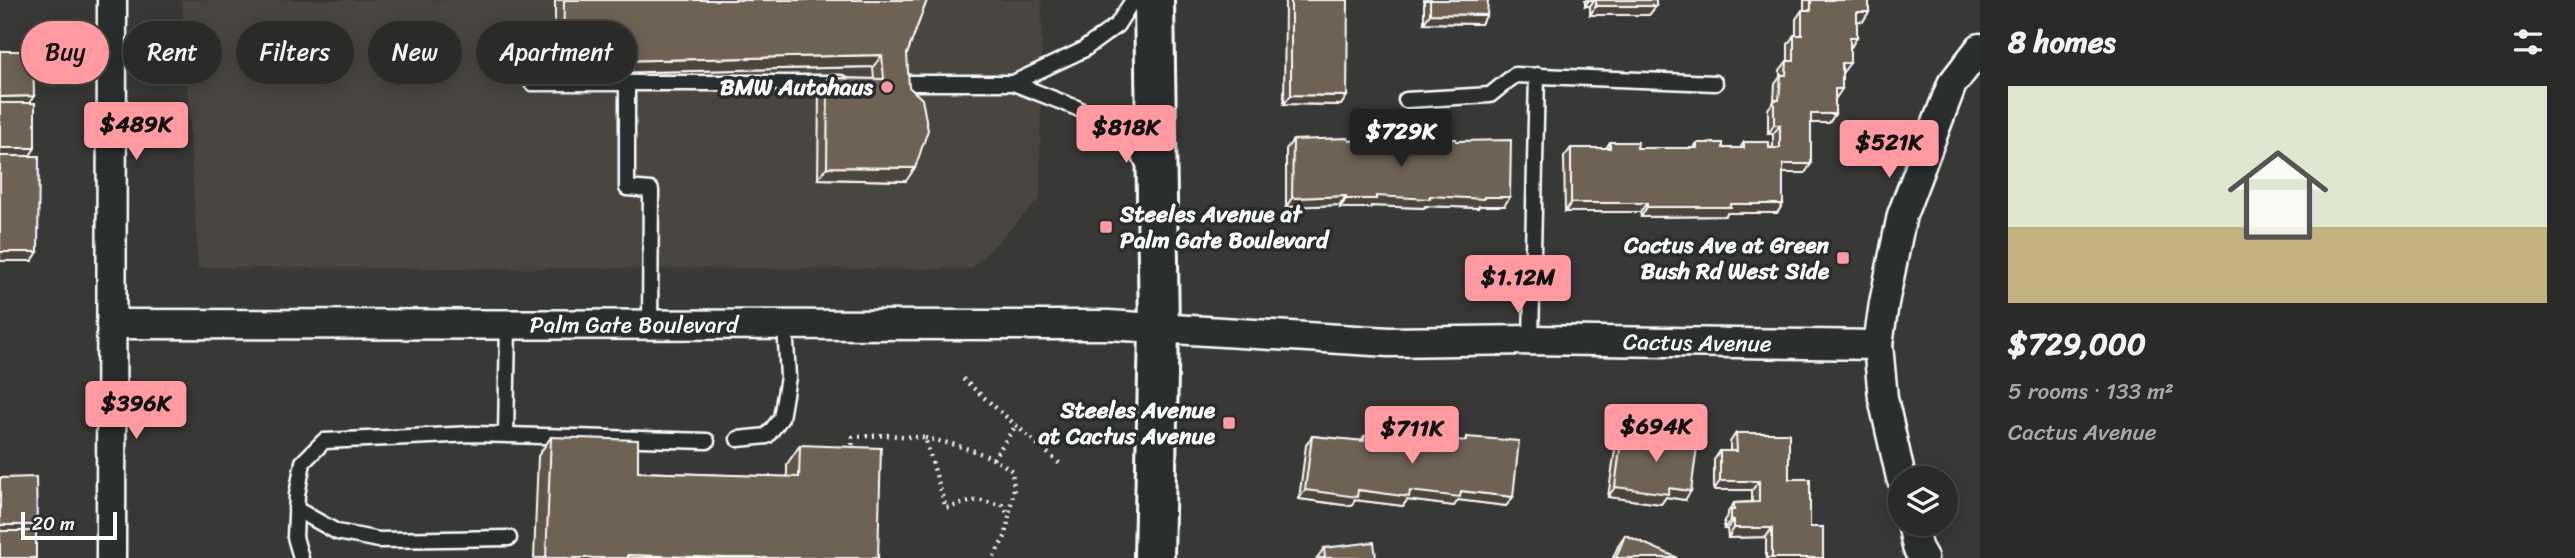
<!DOCTYPE html>
<meta charset="utf-8">
<style>
body{margin:0;font-family:Sriracha,sans-serif;background:#323230;color:#f1f3f6;height:100vh;display:flex;flex-direction:column;font-size:26px;white-space:nowrap}
*{box-sizing:border-box;margin:0}
p{font-size:23px;color:#a5a7a8}
.icon{flex:none;width:38px;height:38px;fill:none;stroke:currentColor;stroke-width:2;stroke-linecap:round;stroke-linejoin:round}
.map{position:relative;flex:1;overflow:hidden}
.drawer{display:flex;flex-direction:column;background:#2a2a28;width:595px}
.drawer>*{flex:none}
.guide{position:absolute;left:21px;top:21px;width:665px;height:63px;display:flex;gap:14px}
.tools{position:absolute;left:1888px;top:466px;display:grid;gap:14px}
.tools a{display:grid;place-items:center;width:70px;height:70px;border-radius:50%;background:#2a2a28;box-shadow:0 4px 18px #0003,0 0 0 2px #464645;font-size:35px}
.scale{position:absolute;left:21px;bottom:18px;width:96px;box-sizing:border-box;padding-left:7px;border:4px solid #fff;border-top:0;font-size:19px;line-height:24px;white-space:nowrap;color:#fff;-webkit-text-stroke:5px #2a2d2e;paint-order:stroke}
.price{position:absolute;translate:-50% -60px;padding:0 16px;border-radius:7px;background:#ff9aa2;color:#111;font-size:23px;line-height:46px;filter:drop-shadow(0 2px 4px #0008)}
.price::after{content:'';position:absolute;left:50%;top:42px;width:21px;height:16px;margin-left:-10px;background:inherit;clip-path:polygon(0 0,100% 0,50% 100%)}
.price.active{background:#222;color:#fff}
ul{padding:0;list-style:none}
li{display:grid;align-content:center;gap:14px;height:371px;padding:0 28px}
li span{display:grid;place-items:center;height:217px;border-radius:0px;color:#555}
li>.icon{margin-inline-start:auto}
span .icon{width:126px;height:126px;fill:#fffc;stroke-width:1}
li b{font-size:30px}
h2{display:flex;justify-content:space-between;align-items:center;height:84px;padding:0 28px;font-size:30px}
.tag{padding:0 24px;border-radius:32px;background:#2a2a28;box-shadow:0 4px 18px #0003,0 0 0 2px #464645;font-size:24px;line-height:63px}
.tag.active{background:#ff9aa2;color:#111}
main{display:flex;flex:1;min-height:0}
.map>svg:first-child{display:block}
</style>
<main>
<div class="map">
<svg width="1980" height="558" viewBox="0 0 1980 558">
<rect width="100%" height="100%" fill="#383836"/>
<filter id="ink" filterUnits="userSpaceOnUse"><feTurbulence type="fractalNoise" baseFrequency=".0143" numOctaves="2"/><feDisplacementMap in="SourceGraphic" scale="14" xChannelSelector="R" yChannelSelector="G"/><feConvolveMatrix kernelMatrix="1 2 1 2 8 2 1 2 1" color-interpolation-filters="sRGB"/></filter>
<g filter="url(#ink)">
<path fill="#48453f" d="M182,0H1042L1040,199L971,269L198,268Z"/>
<g fill="none" stroke-linecap="round" stroke-linejoin="round">
<defs>
<path id="lane" d="M532,83H627
M899,83H1013L1077,108L1111,127L1136,151L1146,167
M1013,83L1083,50L1117,25L1133,0
M1406,100L1490,95L1515,75L1715,83
M650,324L651,190L627,188V83H841
M1531,340L1537,75
M506,435L508,325
M738,439L767,436L781,418L788,377L785,325
M296,509L337,532L379,540L509,538
M301,558L295,537L297,495L303,462L324,441L473,434L707,441"/>
<g id="street">
<path id="s1" d="M111,324L1108,325L1389,342L1531,340L1878,345"/>
<path d="M1901,478L1883,398L1878,345L1884,303L1902,215L1952,84L1980,48"/>
<path d="M1912,523L1917,547L1923,558"/>
<path d="M111,558L112,0"/>
</g>
<path id="secondary" d="M1154,0L1159,329L1154,558"/>
</defs>
<use href="#lane" stroke="#fff" stroke-width="19"/>
<use href="#street" stroke="#fff" stroke-width="33"/>
<use href="#secondary" stroke="#fff" stroke-width="44"/>
<path stroke="#fff" stroke-width="4.5" stroke-dasharray="2 5" stroke-linecap="butt" d="M963,379L1060,464
M925,438C954,444 988,452 1012,471L1014,488L1009,515
M852,452L853,437L887,435L925,438L946,508L977,500L1002,505L1009,515L1006,535L993,558
M993,459L1017,424"/>
<use href="#lane" stroke="#2a2d2e" stroke-width="14"/>
<use href="#street" stroke="#2a2d2e" stroke-width="28"/>
<use href="#secondary" stroke="#2a2d2e" stroke-width="38"/>
</g>
<path fill="#5f5449" stroke="#fff" stroke-width="2" d="M555,0H927L907,54L906,181L818,179L819,91L828,78L874,79L873,67L555,74Z
M1285,0H1348L1341,105L1284,104Z
M1424,0H1488L1481,24L1424,23Z
M1585,0H1656V6L1649,15H1590V6H1585Z
M1804,0H1869V12L1863,21H1857V37L1851,47H1850L1835,98V114L1829,123H1811L1805,173H1783V204L1777,213H1727L1725,216L1641,217L1640,212H1565L1564,157L1571,148H1606L1610,142L1637,148H1693L1697,143L1723,148H1740L1744,142L1773,148V134H1768V109L1774,101L1775,84L1780,77V70L1787,61H1788V44L1794,35H1796V19L1802,10H1804Z
M1427,139L1504,206H1479L1478,208L1425,206L1424,208L1371,206L1370,208H1340V205L1286,207V149L1293,140L1425,142Z
M1736,433L1789,479L1823,558H1766V537L1728,538L1727,529H1724V520L1728,515V512L1734,503L1752,502V490H1714V460L1720,451H1730V442Z
M1622,434L1685,500L1666,497L1661,504L1608,497L1616,443Z
M1312,436L1361,441L1364,436L1412,441L1415,437L1464,441L1467,437L1513,497L1506,506L1458,500L1454,506L1407,500L1403,506L1355,500L1351,506L1299,499L1306,445Z
M551,437L638,472L787,477V464L800,445L878,558H534L538,456Z
M1625,535L1675,558H1613L1619,544Z
M1324,548L1376,558H1317Z"/>
<path fill="#4d453c" stroke="#fff" stroke-width="2" d="M1589,0H1594L1590,6H1585Z
M1596,6H1656L1649,15H1590Z
M1857,12H1869L1863,21L1851,22Z
M1430,14L1487,15L1481,24L1424,23Z
M1850,37H1857L1851,47H1843Z
M882,55L873,67L555,74L563,62Z
M1842,63H1850L1843,72H1836Z
M1835,89H1842L1836,98H1829Z
M1291,95L1347,96L1341,105L1284,104Z
M34,96L28,105L0,106V97Z
M1811,114H1835L1829,123H1804Z
M1774,125H1780L1773,134H1768Z
M0,148H35L29,157H0Z
M1783,164H1811L1805,173H1777Z
M827,167L915,168L906,181L818,179Z
M1346,196L1340,205L1286,207L1292,198Z
M1376,196H1430L1510,197L1504,206H1479L1478,208L1425,206L1424,208L1371,206L1370,208H1340L1346,199Z
M1571,203H1647L1640,212H1565Z
M1731,204H1783L1777,213H1727L1725,216L1641,217L1647,207Z
M0,252H38L32,261H0Z
M1720,481H1759L1752,490H1714Z
M1615,487L1669,488L1691,491L1685,500L1666,497L1661,504L1608,497Z
M1305,490L1461,491L1513,497L1506,506L1458,500L1454,506L1407,500L1403,506L1355,500L1351,506L1299,499Z
M1731,520H1734L1727,529H1724Z
M0,525H37L30,534H0Z
M1734,528H1772L1766,537L1728,538Z
M628,555L727,558H626Z"/>
<path fill="#6e6255" stroke="#fff" stroke-width="2" d="M564,0H927L907,54L909,87L922,99L928,130L915,168L827,167L828,78L884,79L882,55L563,62Z
M1291,0H1348L1347,96L1291,95Z
M1430,0H1488L1487,15L1430,14Z
M1596,0H1656V6H1596Z
M1811,0H1869V12H1857V37H1850V63H1842V89H1835V114H1811V164H1783V204H1731V207H1647V203H1571V148H1610V142H1638L1637,148H1697V143H1723V148H1744V142H1769V148H1780V125H1774V100H1779L1781,75H1786L1787,61H1794V35H1802V10H1811Z
M0,51H33L34,96L0,97Z
M0,103H35V148H0Z
M1348,138L1349,141L1403,139V142H1427V139H1456V141L1511,140L1510,197H1484V199L1430,196V199L1376,196V199H1346V196L1292,198L1293,140Z
M0,156H39L38,252H0Z
M1736,433H1789V479H1810V527H1823V558H1772V528H1734V520H1731V510H1734V503L1759,502V481H1720V451H1737Z
M1622,434L1698,440L1691,491L1669,488L1668,494L1615,487Z
M1312,436L1364,441V436L1415,442V437L1467,441V437L1519,441L1513,497L1461,491L1460,497L1410,491L1409,497L1358,490L1357,497L1305,490Z
M551,437L638,440V472L799,477L800,445L881,448L878,558H727L628,555V558H546Z
M36,477L37,525H0V478Z
M0,531H36V558H0Z
M1625,535L1676,557L1675,558H1616Z
M1374,542L1376,558H1325L1324,548Z"/>
</g>
<g fill="#ff9aa2" stroke="#2a2d2e" stroke-width="2.5">
<circle cx="887" cy="87" r="7"/>
<rect x="1099" y="220" width="14" height="14" rx="3.5"/>
<rect x="1836" y="251" width="14" height="14" rx="3.5"/>
<rect x="1222" y="416" width="14" height="14" rx="3.5"/>
</g>
<g text-anchor="middle" stroke-width="7" stroke-linejoin="round" paint-order="stroke">
<g font-size="23" font-weight="bold" fill="#fff" stroke="#2a2d2e" text-anchor="end">
<text x="873" y="95">BMW Autohaus</text>
<text x="1120" y="222" text-anchor="start">Steeles Avenue at<tspan x="1120" dy="26">Palm Gate Boulevard</tspan></text>
<text x="1829" y="253">Cactus Ave at Green<tspan x="1829" dy="26">Bush Rd West Side</tspan></text>
<text x="1215" y="418">Steeles Avenue<tspan x="1215" dy="26">at Cactus Avenue</tspan></text>
</g>
<g font-size="23" fill="#fff" stroke="#2a2d2e">
<text dy="8" stroke="none"><textPath href="#s1" startOffset="523">Palm Gate Boulevard</textPath></text>
<text dy="8" stroke="none"><textPath href="#s1" startOffset="1587">Cactus Avenue</textPath></text>
</g>
</g>
</svg>
<div class="tools">
<a><svg class="icon" aria-label="layers" viewBox="0 0 24 24"><path d="M12 4l9 5-9 5-9-5zM3 14l9 5 9-5"/></svg></a>
</div>
<div class="scale">20 m</div>
<b class="price" style="left:136px;top:162px">$489K</b>
<b class="price" style="left:1126px;top:165px">$818K</b>
<b class="price active" style="left:1401px;top:169px">$729K</b>
<b class="price" style="left:1889px;top:180px">$521K</b>
<b class="price" style="left:1518px;top:315px">$1.12M</b>
<b class="price" style="left:136px;top:441px">$396K</b>
<b class="price" style="left:1656px;top:464px">$694K</b>
<b class="price" style="left:1412px;top:466px">$711K</b>
<div class="guide">
<a class="tag active">Buy</a>
<a class="tag">Rent</a>
<a class="tag">Filters</a>
<a class="tag">New</a>
<a class="tag">Apartment</a>
</div>
</div>
<section class="drawer">
<h2>8 homes<svg class="icon" aria-label="filters" viewBox="0 0 24 24"><path d="M4 7h16M4 17h16"/><circle cx="9" cy="7" r="2"/><circle cx="15" cy="17" r="2"/></svg></h2>
<ul>
<li><span style="background:linear-gradient(#dfe7d0 65%,#c2b280 0)"><svg class="icon" aria-label="home" viewBox="0 0 24 24"><path d="M3 11l9-7 9 7M6 9v11h12V9"/></svg></span><div><b>$729,000</b><p>5 rooms · 133 m²</p><p>Cactus Avenue</p></div></li>
</ul>
</section>
</main>
